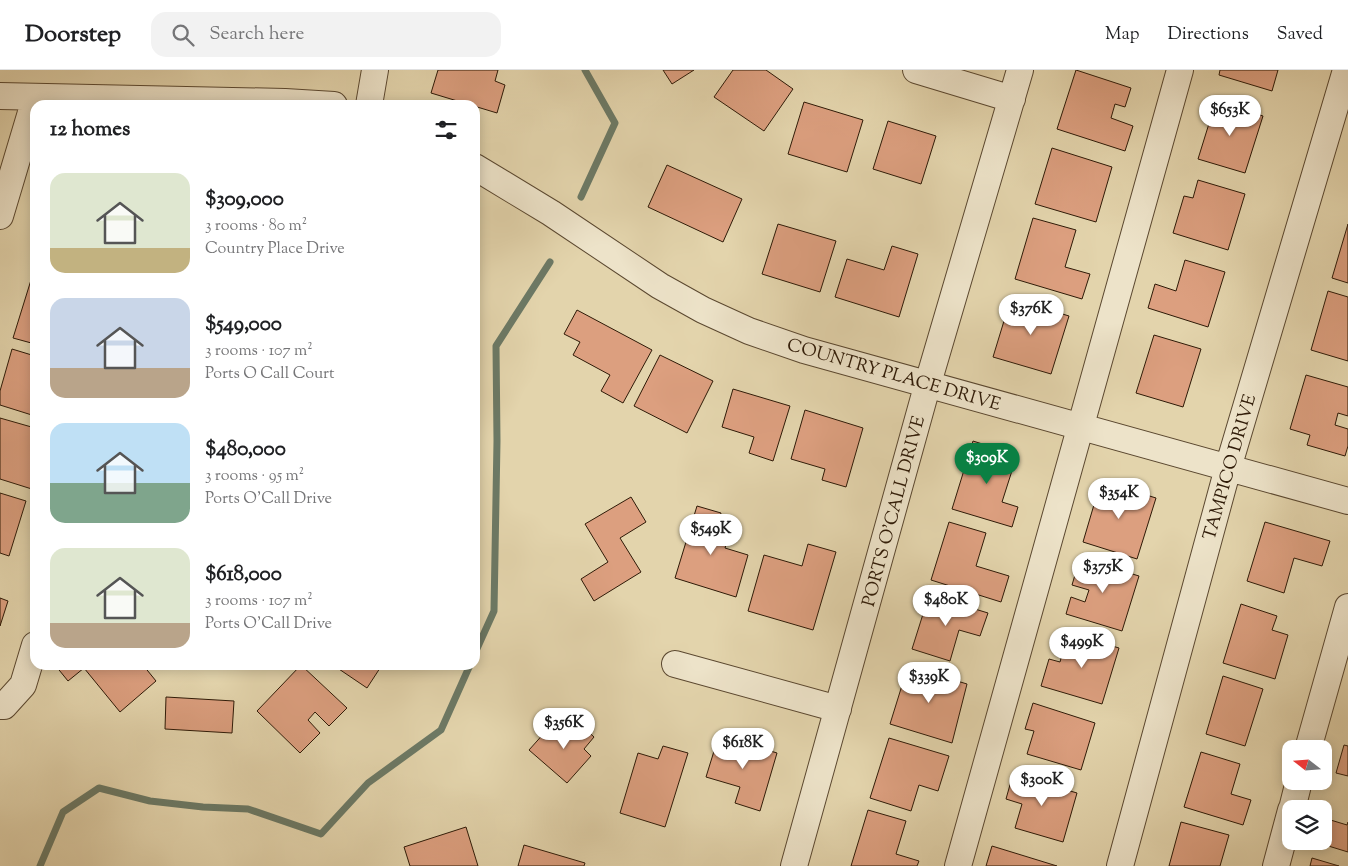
<!DOCTYPE html>
<meta charset="utf-8">
<style>
body{margin:0;font-family:"Sorts Mill Goudy",serif;background:#f2f2f2;color:#202124;height:100vh;display:flex;flex-direction:column;font-size:19px;white-space:nowrap}
*{box-sizing:border-box;margin:0}
p{font-size:16px;color:#757577}
.icon{flex:none;width:28px;height:28px;fill:none;stroke:currentColor;stroke-width:2;stroke-linecap:round;stroke-linejoin:round}
.map{position:relative;flex:1;overflow:hidden}
.details{position:absolute;left:30px;top:30px;width:450px;height:570px;display:flex;flex-direction:column;background:#fff;border-radius:15px;box-shadow:0 2px 12px #0003}
.details>*{flex:none}
.needle{width:32px;rotate:287deg}
.fabs{position:absolute;left:1282px;top:670px;display:grid;gap:10px}
.fabs a{display:grid;place-items:center;width:50px;height:50px;border-radius:10px;background:#fff;box-shadow:0 2px 12px #0003;font-size:25px}
.price{position:absolute;translate:-50% -42px;padding:0 11px;border-radius:18px;background:#fff;color:#222;font-size:16px;line-height:32px;filter:drop-shadow(0 1px 2px #0008)}
.price::after{content:'';position:absolute;left:50%;top:30px;width:15px;height:11px;margin-left:-8px;background:inherit;clip-path:polygon(0 0,100% 0,50% 100%)}
.price.selected{background:#0b8043;color:#fff}
ul{padding:0;list-style:none}
li{display:flex;align-items:center;gap:15px;height:125px;padding:0 20px}
li span{display:grid;place-items:center;flex:none;width:140px;height:100px;border-radius:15px;color:#555}
li>.icon{margin-inline-start:auto}
span .icon{width:60px;height:60px;fill:#fffc;stroke-width:1}
li b{font-size:21px}
h2{display:flex;justify-content:space-between;align-items:center;height:60px;padding:0 20px;font-size:21px}
header{display:flex;align-items:center;gap:30px;box-sizing:border-box;height:70px;padding:0 25px;background:#fff;border-bottom:1px solid #e0e0e0}
header strong{font-size:24px}
nav{display:flex;gap:28px;margin-inline-start:auto;font-size:18px}
.search{width:350px;height:45px;background:#f2f2f2;display:flex;align-items:center;gap:12px;box-sizing:border-box;padding:0 18px;border-radius:15px;color:#757577;font-size:19px}
.map>svg:first-child{display:block}
</style>
<header>
<strong>Doorstep</strong>
<div class="search"><svg class="icon" aria-label="search" viewBox="0 0 24 24"><circle cx="10" cy="10" r="6"/><path d="M15 15l6 6"/></svg>Search here</div>
<nav><a>Map</a><a>Directions</a><a>Saved</a></nav>
</header>
<div class="map">
<svg width="1348" height="796" viewBox="0 0 1348 796">
<rect width="100%" height="100%" fill="#e3d4ac"/>
<filter id="stains"><feTurbulence type="fractalNoise" baseFrequency=".004" numOctaves="4"/><feColorMatrix values="0 0 0 0 .2 0 0 0 0 .09 0 0 0 0 .02 0 0 0 .5 -.17"/></filter>
<radialGradient id="worn" r=".72"><stop offset=".6" stop-color="#630" stop-opacity="0"/><stop offset="1" stop-color="#630" stop-opacity=".3"/></radialGradient>
<g fill="none" stroke-linecap="round" stroke-linejoin="round">
<path stroke="#6c7965" stroke-width="7" d="M581,127L615,53L585,0
M475,583L494,541L497,371L496,276L550,192
M40,796L63,742L99,718L150,731L203,737L248,739L321,764L368,713L441,660L470,595"/>
</g>
<path fill="#dc9f7f" stroke="#2e1a07" d="M438,0H498L495,11L505,15L497,43L431,23Z
M663,0H694L672,14Z
M733,0H766L793,19L764,61L714,27Z
M1076,0L1131,18L1125,37L1115,34L1111,48L1133,56L1125,81L1057,59Z
M1220,0H1278L1272,21L1219,5Z
M1216,31L1263,46L1245,103L1198,89Z
M804,32L863,50L847,102L788,84Z
M888,51L936,66L921,114L873,99Z
M1052,78L1112,97L1096,152L1035,134Z
M667,95L742,129L723,172L648,137Z
M1198,110L1245,124L1228,180L1173,163L1184,126L1193,128Z
M1033,148L1076,160L1065,197L1090,204L1082,229L1015,209Z
M778,154L836,171L820,222L762,204Z
M1348,154V213L1332,208Z
M892,176L918,184L899,247L835,227L847,189L884,200Z
M1185,190L1225,202L1208,257L1148,238L1155,214L1176,221Z
M31,210L35,211V274L13,268Z
M1328,221L1348,227V291L1311,280Z
M1011,228L1069,246L1051,304L993,287Z
M577,240L652,280L623,333L601,321L610,305L573,285L580,272L564,264Z
M1154,265L1201,279L1183,337L1136,323Z
M12,279L35,286V346L0,335V321Z
M660,285L713,311L687,363L634,336Z
M1306,305L1348,317V346L1338,343L1335,355L1348,359V376L1345,386L1307,375L1310,365L1290,359Z
M733,319L790,336L773,391L749,383L754,367L722,357Z
M805,340L863,358L846,417L822,410L825,399L791,389Z
M0,348L35,358V376L31,391L35,392V420L0,409Z
M973,371L1017,385L1002,432L1018,437L1012,457L952,439Z
M1101,411L1156,428L1137,489L1083,472Z
M0,423L26,431L9,486L0,483Z
M631,427L646,452L620,468L641,502L594,531L581,509L608,492L585,454Z
M697,436L721,443L716,461L729,465L725,478L748,485L736,527L675,508Z
M949,452L986,463L976,496L1009,506L1001,532L931,510Z
M1265,452L1330,471L1322,496L1294,488L1284,523L1247,511Z
M808,474L836,482L813,560L748,541L764,485L802,496Z
M1080,488L1139,506L1122,561L1066,544L1071,527L1085,532L1089,520L1072,515Z
M929,525L988,543L980,566L959,560L950,591L912,579Z
M0,528L8,531L0,556Z
M1241,534L1277,546L1272,560L1288,565L1275,609L1223,593Z
M1068,563L1119,578L1102,634L1041,616L1049,589L1060,592Z
M55,595H143L156,611L120,642L84,598L68,611Z
M301,595L347,638L329,656L315,642L308,650L320,663L300,683L257,641Z
M333,595H382L367,618Z
M908,596L967,614L952,673L890,654Z
M1223,606L1263,619L1245,676L1206,664Z
M166,627L234,631L232,663L165,659Z
M1033,633L1095,653L1081,700L1027,684L1034,661L1025,659Z
M577,651L594,667L584,679L591,686L567,713L529,680L554,652L566,663Z
M719,665L777,683L760,741L735,733L740,717L706,707Z
M889,668L949,686L938,721L919,715L911,741L870,728Z
M1344,675L1348,676V706L1336,703Z
M663,676L688,683L665,757L620,743L638,683L658,689Z
M1201,682L1240,694L1231,724L1251,730L1243,755L1184,737Z
M1013,704L1077,723L1063,772L1015,758L1022,734L1006,729Z
M868,740L906,751L896,784L919,791L917,796H851Z
M1324,748L1347,755L1348,752V782L1312,771H1324Z
M1181,752L1229,765L1220,796H1169Z
M466,757L478,796H410L404,777Z
M524,775L585,793L584,796H518Z
M992,776L1057,796H986Z
M1312,788L1339,796H1310Z"/>
<g fill="none" stroke-linecap="round" stroke-linejoin="round">
<defs>
<path id="minor" d="M916,0L1012,29
M0,26L285,32L334,35
M369,35L375,0
M475,97L551,143L660,216L703,240L749,261L804,280L1348,431
M0,146L35,29
M675,594L838,639
M0,636H4L23,615L35,575
M1308,679L1348,537
M1292,739L1299,711
M794,796L928,313L1020,0
M958,796L1180,0
M1120,796L1228,398L1346,0
M1276,796L1291,740"/>
</defs>
<use href="#minor" stroke="#5b4830" stroke-width="28"/>
<use href="#minor" stroke="#ede3c9" stroke-width="26"/>
</g>
<g text-anchor="middle" stroke-width="4.5" stroke-linejoin="round" paint-order="stroke">
<g font-size="18" fill="#2e1a07" stroke="#ede3c9">
<text transform="translate(894 304) rotate(16)" y="6">COUNTRY PLACE DRIVE</text>
<text transform="translate(1229 397) rotate(-74)" y="6">TAMPICO DRIVE</text>
<text transform="translate(893 441) rotate(-75)" y="6">PORTS O'CALL DRIVE</text>
</g>
</g>
<rect width="100%" height="100%" filter="url(#stains)"/>
<rect width="100%" height="100%" fill="url(#worn)"/>
</svg>
<div class="fabs">
<a><svg class="needle" viewBox="-14 -14 28 28"><path d="M0-13l5 13h-10z" fill="#e53935"/><path d="M0 13l5-13h-10z" fill="#757577"/></svg></a>
<a><svg class="icon" aria-label="layers" viewBox="0 0 24 24"><path d="M12 4l9 5-9 5-9-5zM3 14l9 5 9-5"/></svg></a>
</div>
<b class="price" style="left:1230px;top:67px">$653K</b>
<b class="price" style="left:1031px;top:266px">$376K</b>
<b class="price selected" style="left:987px;top:415px">$309K</b>
<b class="price" style="left:1119px;top:450px">$354K</b>
<b class="price" style="left:711px;top:486px">$549K</b>
<b class="price" style="left:1103px;top:524px">$375K</b>
<b class="price" style="left:946px;top:557px">$480K</b>
<b class="price" style="left:1082px;top:599px">$499K</b>
<b class="price" style="left:929px;top:634px">$339K</b>
<b class="price" style="left:564px;top:680px">$356K</b>
<b class="price" style="left:743px;top:700px">$618K</b>
<b class="price" style="left:1042px;top:737px">$300K</b>
<section class="details">
<h2>12 homes<svg class="icon" aria-label="filters" viewBox="0 0 24 24"><path d="M4 7h16M4 17h16"/><circle cx="9" cy="7" r="2"/><circle cx="15" cy="17" r="2"/></svg></h2>
<ul>
<li><span style="background:linear-gradient(#dfe7d0 75%,#c2b280 0)"><svg class="icon" aria-label="home" viewBox="0 0 24 24"><path d="M3 11l9-7 9 7M6 9v11h12V9"/></svg></span><div><b>$309,000</b><p>3 rooms · 80 m²</p><p>Country Place Drive</p></div></li>
<li><span style="background:linear-gradient(#c9d6e8 70%,#b9a48a 0)"><svg class="icon" aria-label="home" viewBox="0 0 24 24"><path d="M3 11l9-7 9 7M6 9v11h12V9"/></svg></span><div><b>$549,000</b><p>3 rooms · 107 m²</p><p>Ports O Call Court</p></div></li>
<li><span style="background:linear-gradient(#bfe0f5 60%,#7fa58c 0)"><svg class="icon" aria-label="home" viewBox="0 0 24 24"><path d="M3 11l9-7 9 7M6 9v11h12V9"/></svg></span><div><b>$480,000</b><p>3 rooms · 95 m²</p><p>Ports O'Call Drive</p></div></li>
<li><span style="background:linear-gradient(#dfe7d0 75%,#b9a48a 0)"><svg class="icon" aria-label="home" viewBox="0 0 24 24"><path d="M3 11l9-7 9 7M6 9v11h12V9"/></svg></span><div><b>$618,000</b><p>3 rooms · 107 m²</p><p>Ports O'Call Drive</p></div></li>
</ul>
</section>
</div>
